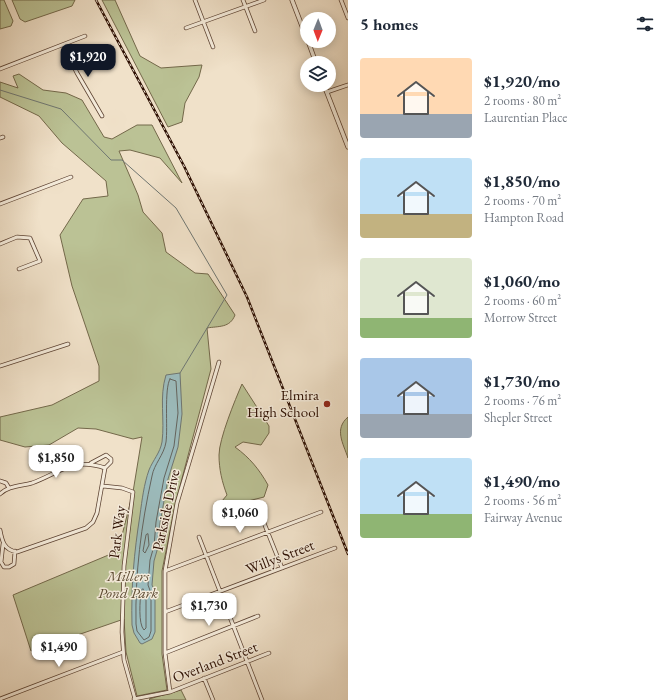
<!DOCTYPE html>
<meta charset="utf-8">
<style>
body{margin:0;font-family:"EB Garamond",serif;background:#f6f6f7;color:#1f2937;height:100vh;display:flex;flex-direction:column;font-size:15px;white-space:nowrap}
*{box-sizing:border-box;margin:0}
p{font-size:13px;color:#747a83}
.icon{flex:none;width:22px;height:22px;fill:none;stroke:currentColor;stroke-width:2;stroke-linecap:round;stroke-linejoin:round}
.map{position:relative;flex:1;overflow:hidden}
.drawer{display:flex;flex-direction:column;background:#fff;width:320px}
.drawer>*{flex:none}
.needle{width:26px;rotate:181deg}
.controls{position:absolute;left:300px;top:12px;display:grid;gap:8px}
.controls a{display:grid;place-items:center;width:36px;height:36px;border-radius:50%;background:#fff;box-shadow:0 2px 10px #0003;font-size:20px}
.price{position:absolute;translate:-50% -34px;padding:0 9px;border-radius:8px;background:#fff;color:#222;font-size:13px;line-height:26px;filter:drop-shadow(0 1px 2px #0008)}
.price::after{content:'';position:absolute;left:50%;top:24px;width:12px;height:9px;margin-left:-6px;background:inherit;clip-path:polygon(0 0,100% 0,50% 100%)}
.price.current{background:#111827;color:#fff}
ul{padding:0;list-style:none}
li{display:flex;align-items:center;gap:12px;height:100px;padding:0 12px}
li span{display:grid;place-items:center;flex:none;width:112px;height:80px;border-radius:4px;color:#555}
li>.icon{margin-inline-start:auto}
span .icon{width:48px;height:48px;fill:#fffc;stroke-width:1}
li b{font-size:17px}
h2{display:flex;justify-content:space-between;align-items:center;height:48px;padding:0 12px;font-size:17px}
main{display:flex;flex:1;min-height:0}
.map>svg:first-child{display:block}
</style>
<main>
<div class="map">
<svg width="348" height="700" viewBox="0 0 348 700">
<rect width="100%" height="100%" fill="#f0e1c9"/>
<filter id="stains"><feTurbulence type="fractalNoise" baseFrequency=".005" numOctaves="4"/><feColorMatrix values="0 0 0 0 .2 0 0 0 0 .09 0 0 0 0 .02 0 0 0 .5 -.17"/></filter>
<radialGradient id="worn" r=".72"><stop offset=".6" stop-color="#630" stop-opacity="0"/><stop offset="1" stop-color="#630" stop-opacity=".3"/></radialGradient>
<path fill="#bbc295" stroke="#73684a" d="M0,0H4L13,21L11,26L0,29Z
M12,0H75L72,6L25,22L20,19Z
M102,0H115L140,56L161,68L202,65L199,77L185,103L182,122L168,127Z
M19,74L43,90L66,93L82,100L104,137L112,139L137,125H152L182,183L160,158L130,150L119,151L138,195L143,212L162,233L166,252L195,273L208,274L235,315C230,328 219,326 207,328L211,369L176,501L162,571V654L167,690L137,696L126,652L124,619L31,651L13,595L118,551L133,492L142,437L133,439L96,429L78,428L49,445L25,447L0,440V417L52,405L99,381V366L72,286L60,235L83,199L108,196L106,181L62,143L39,116L0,97V82L18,88L13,76Z
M242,384L269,426V433L261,445L243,442L235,447C250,458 259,469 268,485L264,497L244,502L232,511L217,507L227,495C222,482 219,469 219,455C219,439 235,400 242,384Z
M348,417V458C343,443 334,429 348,417Z
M181,690L186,700H150L149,699Z"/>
<path fill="#9cbcbd" stroke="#6f7671" d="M180,373L182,414L178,447L168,479L160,523L158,547L154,561L152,585L155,592V632L152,639L142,644L140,643L134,633L132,625C131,586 134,553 140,515C142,500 144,484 149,470C153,460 160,453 162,442C165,420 159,397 166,375Z"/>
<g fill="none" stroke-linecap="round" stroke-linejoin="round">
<path stroke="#64645e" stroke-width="1" d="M170,379L176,381L178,413L174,446L164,478L156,522L154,546L150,560L148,585L151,593V631L149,637L144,640L137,631L136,624C135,573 141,526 152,476C154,464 164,455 166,442C168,428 164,389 170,379Z
M148,534L149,545L145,553L143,551L146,535Z
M143,589L146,594V628L144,630C138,624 140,600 141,591Z"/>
<path stroke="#6f7671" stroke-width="1" d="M0,90L61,109L111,160H122L176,208L227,295L180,373"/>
<defs>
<path id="minor" d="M195,0L213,47
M243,0L255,31
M341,0L348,18
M186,28L264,0
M63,45L77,73L102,116
M0,69L85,36
M327,92L348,85
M0,138L3,137
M0,204L71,177
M0,244L17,237L30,238L40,261L19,269
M0,366L68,344
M91,463L106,455L111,459V462L105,468
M0,481L6,483L9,488
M103,486L122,488L133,492L124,566L122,632L124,660L135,699
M0,494C8,486 21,486 32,483C60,473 72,457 105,468L97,513L93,522L86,528L17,552C4,550 2,541 0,530
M258,508L282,568
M199,537L262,700
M3,544L1,562L4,567H9L14,564L15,551
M165,571L321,512
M165,612L335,548
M165,653L258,616
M204,678L213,700
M170,692L165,653V571L177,503L219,362
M0,699L123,652
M134,699L170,692L269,653"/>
<path id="tertiary" d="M292,0L307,39
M308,41L316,63
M324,85L348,147"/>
</defs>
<use href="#minor" stroke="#5c4232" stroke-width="4.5"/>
<use href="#tertiary" stroke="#5c4232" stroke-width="5"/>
<use href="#minor" stroke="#f5ecdc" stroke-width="3"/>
<use href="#tertiary" stroke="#f5ecdc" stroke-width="3.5"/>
<defs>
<path id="rail" d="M96,0L184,166L247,297L348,554"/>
</defs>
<use href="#rail" stroke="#2b0d00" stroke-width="2.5"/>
<use href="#rail" stroke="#f5ecdc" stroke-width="1" stroke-dasharray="3" stroke-linecap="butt"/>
</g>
<circle fill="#8f2418" stroke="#f5ecdc" stroke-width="1.5" cx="327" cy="404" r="4"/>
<g text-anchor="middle" stroke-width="3" stroke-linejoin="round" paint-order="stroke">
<g font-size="15" fill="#2b0d00" stroke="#f5ecdc" text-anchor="end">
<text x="319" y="400">Elmira<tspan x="319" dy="17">High School</tspan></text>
</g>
<g font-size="15" fill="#2b0d00" stroke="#f5ecdc">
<text transform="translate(166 510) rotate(-78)" y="5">Parkside Drive</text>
<text transform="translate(117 532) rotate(-83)" y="5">Park Way</text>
<text transform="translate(280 557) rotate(-21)" y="5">Willys Street</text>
<text transform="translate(215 662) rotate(-21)" y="5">Overland Street</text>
</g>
<g font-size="15" font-style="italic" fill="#5d4c34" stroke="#f5ecdc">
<text x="128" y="581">Millers<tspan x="128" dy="17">Pond Park</tspan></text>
</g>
</g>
<rect width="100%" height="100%" filter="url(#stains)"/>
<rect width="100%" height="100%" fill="url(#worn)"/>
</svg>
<div class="controls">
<a><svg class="needle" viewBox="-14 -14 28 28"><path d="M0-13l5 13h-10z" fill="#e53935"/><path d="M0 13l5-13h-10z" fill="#747a83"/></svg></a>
<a><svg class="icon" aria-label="layers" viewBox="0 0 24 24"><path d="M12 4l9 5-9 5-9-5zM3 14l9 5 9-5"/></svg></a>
</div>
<b class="price current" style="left:88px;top:78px">$1,920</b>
<b class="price" style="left:56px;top:479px">$1,850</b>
<b class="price" style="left:240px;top:534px">$1,060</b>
<b class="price" style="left:209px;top:627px">$1,730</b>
<b class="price" style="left:59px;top:668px">$1,490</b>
</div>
<section class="drawer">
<h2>5 homes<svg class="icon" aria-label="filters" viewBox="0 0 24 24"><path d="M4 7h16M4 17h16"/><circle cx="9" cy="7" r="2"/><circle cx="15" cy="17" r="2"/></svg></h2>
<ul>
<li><span style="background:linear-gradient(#ffd9b3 70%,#9aa5b1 0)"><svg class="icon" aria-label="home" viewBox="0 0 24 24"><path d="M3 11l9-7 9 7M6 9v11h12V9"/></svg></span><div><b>$1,920/mo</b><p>2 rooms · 80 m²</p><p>Laurentian Place</p></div></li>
<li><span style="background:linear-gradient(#bfe0f5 70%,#c2b280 0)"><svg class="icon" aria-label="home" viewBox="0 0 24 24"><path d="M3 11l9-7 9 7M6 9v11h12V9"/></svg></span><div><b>$1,850/mo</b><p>2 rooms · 70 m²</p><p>Hampton Road</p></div></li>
<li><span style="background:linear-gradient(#dfe7d0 75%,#8fb573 0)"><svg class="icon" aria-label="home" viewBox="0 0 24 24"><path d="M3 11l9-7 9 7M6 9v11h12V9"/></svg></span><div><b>$1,060/mo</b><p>2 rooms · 60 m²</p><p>Morrow Street</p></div></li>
<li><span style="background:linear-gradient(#a9c7e8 70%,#9aa5b1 0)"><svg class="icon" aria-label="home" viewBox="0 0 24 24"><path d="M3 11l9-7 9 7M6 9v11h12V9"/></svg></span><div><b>$1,730/mo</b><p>2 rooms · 76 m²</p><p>Shepler Street</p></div></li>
<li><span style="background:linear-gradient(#bfe0f5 70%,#8fb573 0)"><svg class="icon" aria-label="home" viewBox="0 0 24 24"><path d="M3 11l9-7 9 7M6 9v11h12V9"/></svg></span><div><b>$1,490/mo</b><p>2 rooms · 56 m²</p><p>Fairway Avenue</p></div></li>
</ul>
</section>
</main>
